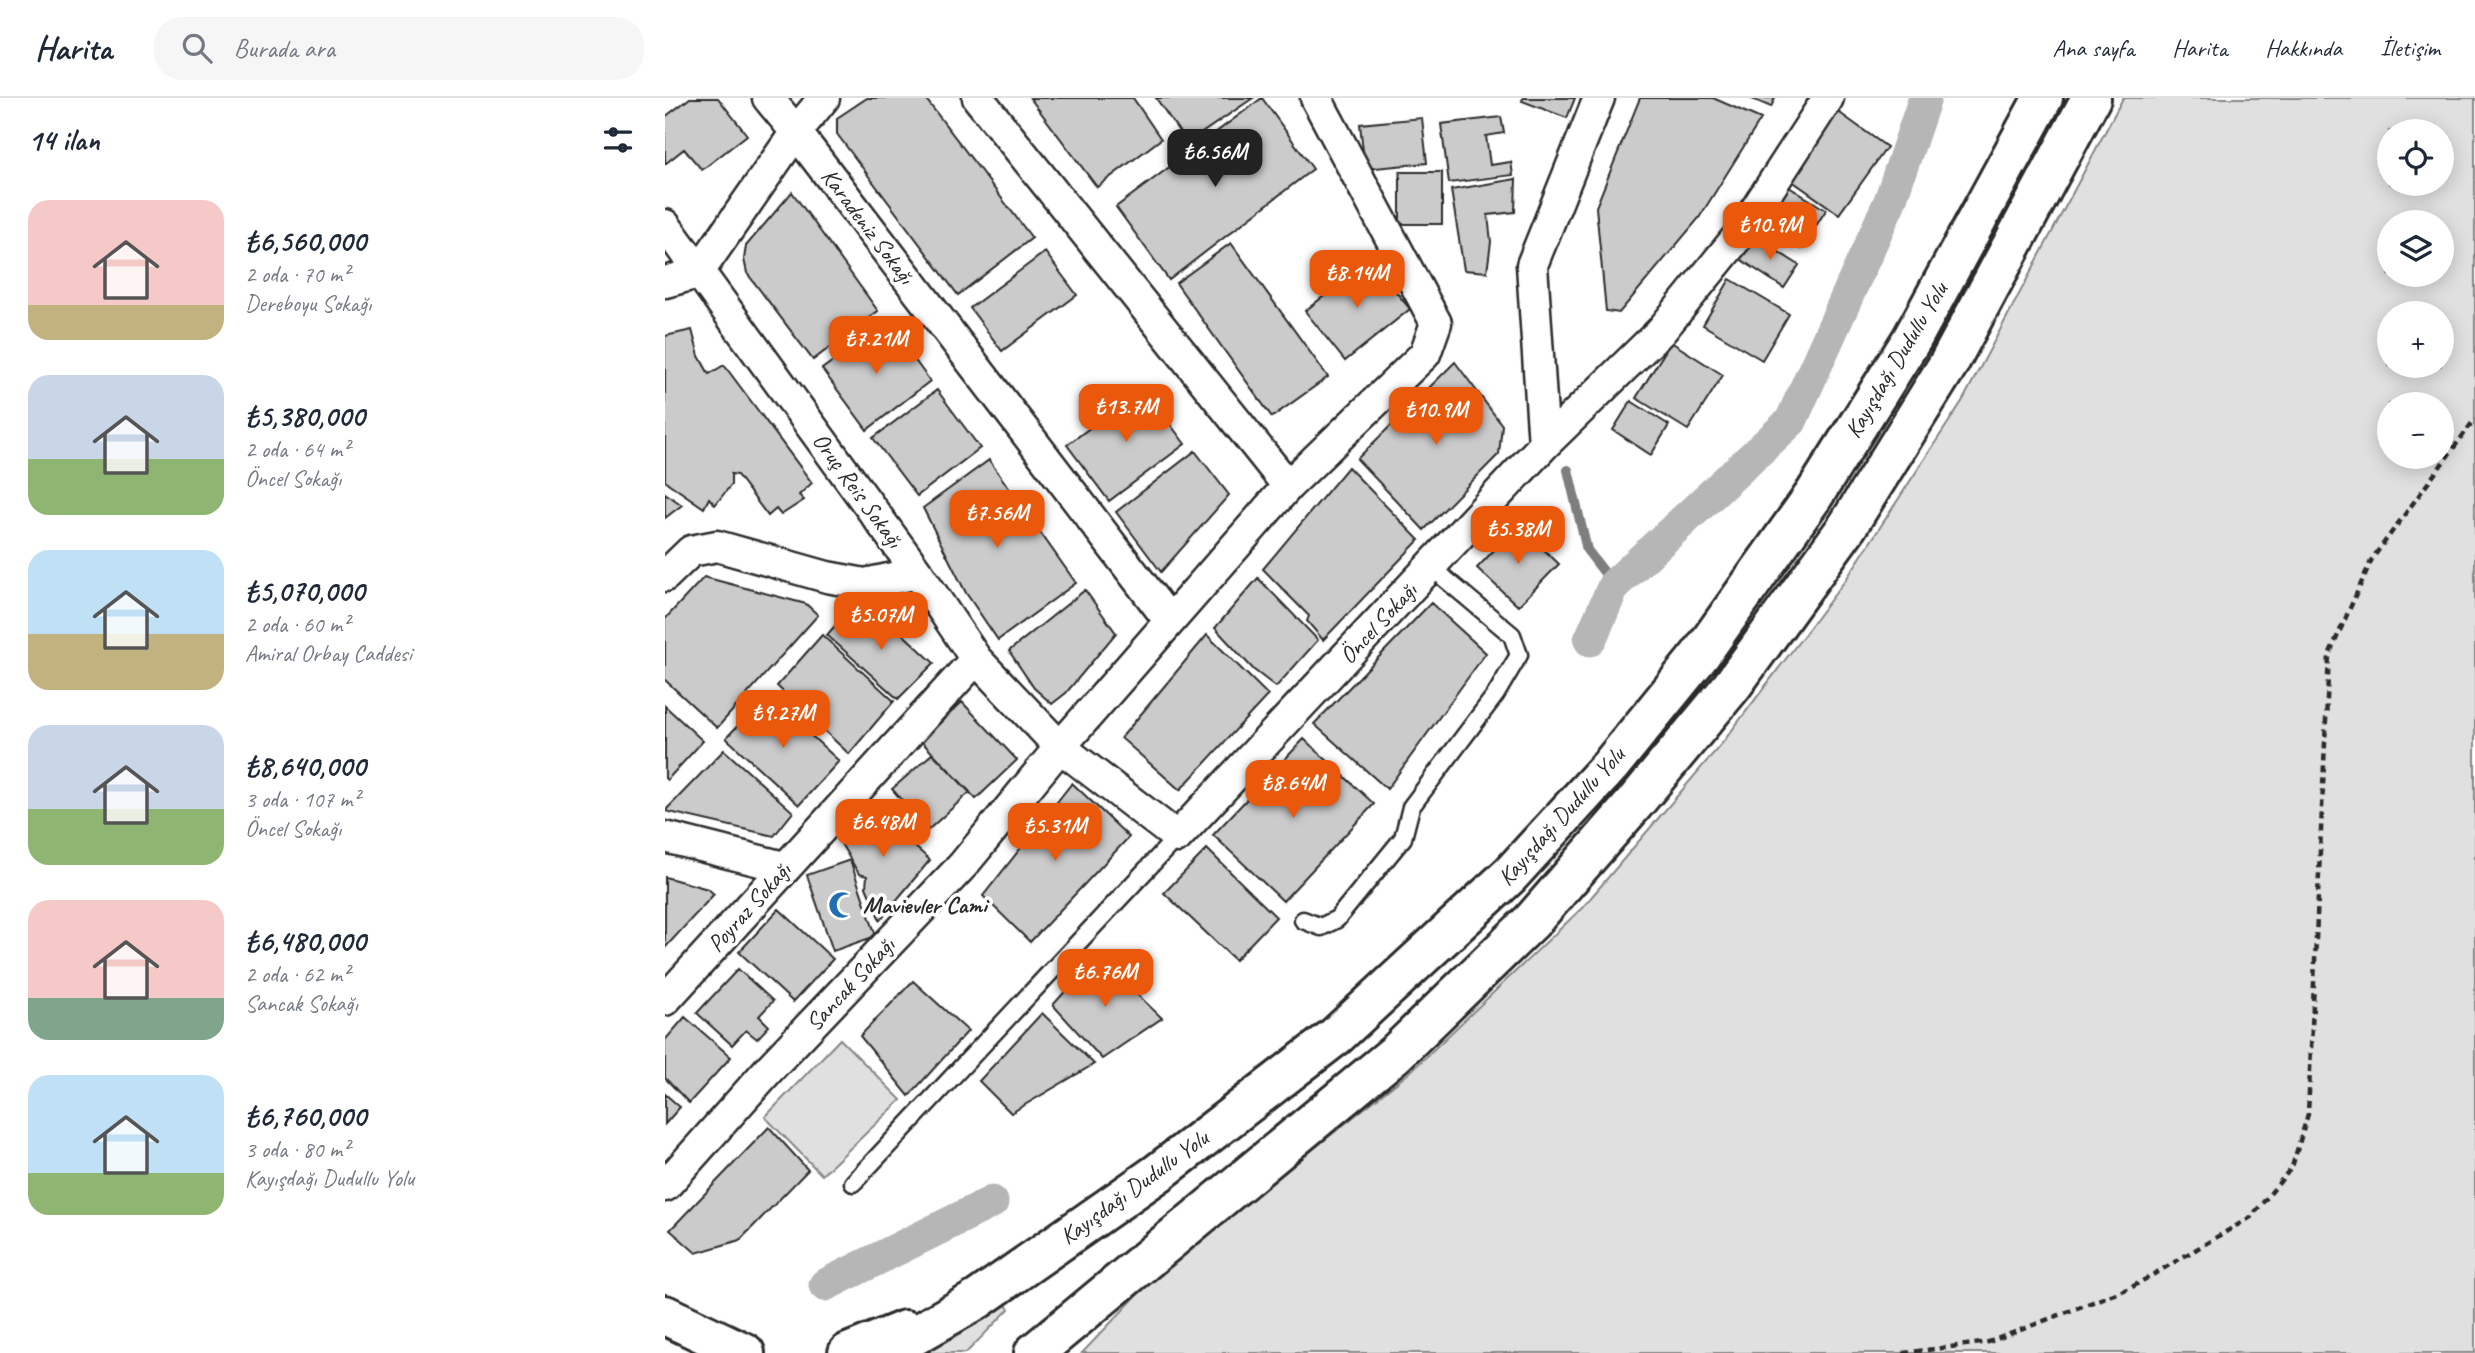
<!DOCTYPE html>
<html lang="tr">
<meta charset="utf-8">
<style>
body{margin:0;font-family:Caveat,sans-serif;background:#f6f6f7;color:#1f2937;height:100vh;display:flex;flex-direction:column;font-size:26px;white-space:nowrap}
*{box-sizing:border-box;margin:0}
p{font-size:23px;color:#747a83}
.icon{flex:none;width:38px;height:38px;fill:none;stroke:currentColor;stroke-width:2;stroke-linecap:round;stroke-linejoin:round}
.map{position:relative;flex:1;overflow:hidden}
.drawer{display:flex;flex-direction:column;background:#fff;width:665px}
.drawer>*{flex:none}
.fabs{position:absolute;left:1712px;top:21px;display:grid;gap:14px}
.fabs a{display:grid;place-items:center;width:77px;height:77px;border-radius:50%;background:#fff;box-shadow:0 4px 18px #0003;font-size:35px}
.price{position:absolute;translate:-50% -60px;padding:0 16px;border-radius:14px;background:#ea580c;color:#fff;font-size:23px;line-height:46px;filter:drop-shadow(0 2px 4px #0008)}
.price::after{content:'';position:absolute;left:50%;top:42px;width:21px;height:16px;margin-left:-10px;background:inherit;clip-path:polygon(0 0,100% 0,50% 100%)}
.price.on{background:#222;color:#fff}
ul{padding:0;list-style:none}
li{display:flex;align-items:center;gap:21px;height:175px;padding:0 28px}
li span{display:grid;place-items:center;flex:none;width:196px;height:140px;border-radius:21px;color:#555}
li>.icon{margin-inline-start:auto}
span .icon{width:84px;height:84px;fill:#fffc;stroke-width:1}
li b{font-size:30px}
h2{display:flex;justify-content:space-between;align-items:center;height:84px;padding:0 28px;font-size:30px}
header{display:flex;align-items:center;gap:42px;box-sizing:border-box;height:98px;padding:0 35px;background:#fff;border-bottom:2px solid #e0e1e3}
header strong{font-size:33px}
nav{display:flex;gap:38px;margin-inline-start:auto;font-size:24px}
.search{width:490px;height:63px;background:#f6f6f7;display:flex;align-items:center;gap:18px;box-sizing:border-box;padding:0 24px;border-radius:28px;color:#747a83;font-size:26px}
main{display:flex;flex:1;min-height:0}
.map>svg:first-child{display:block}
</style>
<header>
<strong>Harita</strong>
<div class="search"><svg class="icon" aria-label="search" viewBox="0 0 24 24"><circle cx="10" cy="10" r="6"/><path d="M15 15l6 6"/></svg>Burada ara</div>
<nav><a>Ana sayfa</a><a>Harita</a><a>Hakkında</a><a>İletişim</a></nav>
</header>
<main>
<section class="drawer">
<h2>14 ilan<svg class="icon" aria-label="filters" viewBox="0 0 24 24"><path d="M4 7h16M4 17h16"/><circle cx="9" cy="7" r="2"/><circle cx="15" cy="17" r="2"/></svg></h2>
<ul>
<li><span style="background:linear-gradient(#f6c9c9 75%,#c2b280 0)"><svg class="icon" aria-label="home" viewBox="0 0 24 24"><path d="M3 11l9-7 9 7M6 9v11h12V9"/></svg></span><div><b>₺6,560,000</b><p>2 oda · 70 m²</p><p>Dereboyu Sokağı</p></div></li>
<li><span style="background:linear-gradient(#c9d6e8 60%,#8fb573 0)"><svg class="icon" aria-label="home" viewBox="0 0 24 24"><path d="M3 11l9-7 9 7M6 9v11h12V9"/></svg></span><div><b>₺5,380,000</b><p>2 oda · 64 m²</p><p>Öncel Sokağı</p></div></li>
<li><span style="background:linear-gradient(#bfe0f5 60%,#c2b280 0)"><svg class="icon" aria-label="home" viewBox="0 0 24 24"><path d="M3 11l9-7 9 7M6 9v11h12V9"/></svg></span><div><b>₺5,070,000</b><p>2 oda · 60 m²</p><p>Amiral Orbay Caddesi</p></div></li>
<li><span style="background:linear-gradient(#c9d6e8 60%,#8fb573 0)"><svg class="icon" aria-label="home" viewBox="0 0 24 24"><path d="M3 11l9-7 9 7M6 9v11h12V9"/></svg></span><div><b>₺8,640,000</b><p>3 oda · 107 m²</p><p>Öncel Sokağı</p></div></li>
<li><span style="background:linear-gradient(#f6c9c9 70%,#7fa58c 0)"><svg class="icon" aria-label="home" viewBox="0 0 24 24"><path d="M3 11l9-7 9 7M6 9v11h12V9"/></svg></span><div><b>₺6,480,000</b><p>2 oda · 62 m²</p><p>Sancak Sokağı</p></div></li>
<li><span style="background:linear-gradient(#bfe0f5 70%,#8fb573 0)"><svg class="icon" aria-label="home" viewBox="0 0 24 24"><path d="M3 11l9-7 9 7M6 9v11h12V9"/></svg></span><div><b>₺6,760,000</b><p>3 oda · 80 m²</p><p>Kayışdağı Dudullu Yolu</p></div></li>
</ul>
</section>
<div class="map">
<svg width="1810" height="1255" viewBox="0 0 1810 1255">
<rect width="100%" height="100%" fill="#fff"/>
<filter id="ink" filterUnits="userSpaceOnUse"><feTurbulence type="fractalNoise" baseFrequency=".0143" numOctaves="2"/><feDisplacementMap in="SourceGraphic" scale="14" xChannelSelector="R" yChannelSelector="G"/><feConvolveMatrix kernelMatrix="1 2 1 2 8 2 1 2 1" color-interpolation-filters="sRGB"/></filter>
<g filter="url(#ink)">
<path fill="#e0e0e0" stroke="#868686" stroke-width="2" fill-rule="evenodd" d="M1458,0H1810V1255H417L498,1170L744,975L918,809L1058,644L1182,480L1298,302ZM1724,33H1776V86H1724ZM1724,124H1776V177H1724ZM1724,215H1776V268H1724ZM1724,306H1776V359H1724Z
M175,941L236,1002L157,1077L100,1019Z
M340,1206L344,1211L301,1255H255Z"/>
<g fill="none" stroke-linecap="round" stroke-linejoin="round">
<path stroke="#7e7e7e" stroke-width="10" d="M903,372L922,452L949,487"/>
<path stroke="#b6b6b6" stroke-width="33" d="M925,542L949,487L1126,323L1225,103L1260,0
M160,1187L327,1104"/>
</g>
<path fill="#cbcbcb" stroke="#2b2b2b" stroke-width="2" d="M25,0H53L82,37L37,72L19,51L0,66V19Z
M202,0H260L367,140L293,197L172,36V20Z
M365,0H468L496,41L432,89Z
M491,0H588L522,45Z
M597,0L648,71L504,182L451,109Z
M858,0H910L902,20L857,3Z
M975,0H1048L1096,21L1034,120L954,215L941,213L931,109Z
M1085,0H1110L1106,9Z
M1172,13L1222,49L1174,116L1123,80Z
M836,19L839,35L821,38L825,67L846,64L848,77L784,85L776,26Z
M757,20L762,65L700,71L695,26Z
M735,74H777V126H735Z
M851,81L850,114L823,117L826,144L822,174L799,172L786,92Z
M1116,84L1161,112L1136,151L1092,122Z
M127,94L213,213L148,262L82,175L79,161L81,148Z
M1090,139L1134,167L1119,190L1075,161Z
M566,145L663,279L607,319L511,185Z
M380,154L412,197L337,253L305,210Z
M705,162L745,211L680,263L640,213Z
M1065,181L1124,216L1097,262L1038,227Z
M222,224L265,283L202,332L157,271Z
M27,232L34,258L44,276L59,267L147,385L134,397L139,402L116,417L111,411L103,418L72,377L66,376V387L50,407L44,400L39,410L0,383V238Z
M1006,244L1058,277L1023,332L971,300Z
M790,264L837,327L834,356L759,432L692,361Z
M478,290L520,346L444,403L402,347Z
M272,292L315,350L252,398L208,340Z
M966,303L1004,327L986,357L948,332Z
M530,353L564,397L496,474L451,414Z
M324,362L411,485L333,542L301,495L258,410Z
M683,369L754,442L658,542L642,523L644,518L598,471Z
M0,395L17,407L0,420Z
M853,427L894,466L853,508L812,470Z
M39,479L141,506L153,517L52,630L0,582V521Z
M593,480L653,542L611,589L589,572L550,530Z
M420,492L451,535L401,595L387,606L369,590L344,553Z
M766,505L821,555L722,691L649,626Z
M181,515L230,529L269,565L233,601L162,537Z
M157,537L229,603L184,656L112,588Z
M542,537L603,597L515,692L456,640Z
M102,597L174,663L134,707L61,640Z
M297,604L352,662L311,701L256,643Z
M0,608L38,643L2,682L0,680Z
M639,641L709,706L618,803L548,737Z
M59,652L128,714L109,738L0,713Z
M268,655L305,694L263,732L227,691Z
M407,685L464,739L365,844L318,798Z
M205,709L265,762L215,822L201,789L202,778L194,776L175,744Z
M542,751L611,819L570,862L499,795Z
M185,762L211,838L168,853L142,777Z
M0,779L43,791L49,796L0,850Z
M114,811L168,861L128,904L74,854Z
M432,858L497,920L437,961L388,907Z
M73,871L108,903L94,918L104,928L92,941L81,932L67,947L32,915Z
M248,883L303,933L244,998L195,938Z
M377,915L429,966L346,1015L314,983Z
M20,919L66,959L24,1005L0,980V942Z
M0,996L15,1009L0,1026Z
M104,1029L143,1072L75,1142L31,1155L5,1132Z"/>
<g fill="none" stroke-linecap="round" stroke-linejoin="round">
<defs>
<path id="lane" d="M638,822L656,829L672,821L738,740L746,709L831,596L854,557L847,537L779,480L768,466
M188,1085L512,739"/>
<path id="street" d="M159,0L131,34L504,522
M0,127L253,475L311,561L395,649L512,739L879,347L996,233L1075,136L1163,0
M33,175L131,34L103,0
M0,184L33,175
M879,347L867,167L934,0
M623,388L760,256L771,225L651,0
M0,478L26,453L52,448L162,479L200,486L253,475
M0,739L119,769
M0,902L311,561
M0,1088L106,969L298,767L395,649L623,388L313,0"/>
<path id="primary" d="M0,1217L80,1255
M183,1255L240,1232
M219,1255L313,1201L493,1075L671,938L845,777L945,668L1036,556L1149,397L1247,241L1378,0
M369,1255L730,956L867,823L968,707L1066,589L1182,429L1284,265L1426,0"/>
</defs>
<use href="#lane" stroke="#2b2b2b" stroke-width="21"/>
<use href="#street" stroke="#2b2b2b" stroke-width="35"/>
<use href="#primary" stroke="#2b2b2b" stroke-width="44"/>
<path stroke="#2b2b2b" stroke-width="4.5" stroke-dasharray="7 5" stroke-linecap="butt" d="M1238,1255L1324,1244L1467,1189L1586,1119L1627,1069L1643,1016L1664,557L1707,461L1810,321"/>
<use href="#lane" stroke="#fff" stroke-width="16"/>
<use href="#street" stroke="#fff" stroke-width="30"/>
<use href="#primary" stroke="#fff" stroke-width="38"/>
</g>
</g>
<defs>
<symbol id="mosque-bare" viewBox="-9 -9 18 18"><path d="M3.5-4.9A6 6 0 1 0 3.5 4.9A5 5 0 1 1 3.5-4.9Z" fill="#1f6fb2" stroke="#fff" stroke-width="2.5" paint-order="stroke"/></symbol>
</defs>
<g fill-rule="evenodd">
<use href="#mosque-bare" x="158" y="788" width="38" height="38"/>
</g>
<g text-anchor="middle" stroke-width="7" stroke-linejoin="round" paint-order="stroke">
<g font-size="24" fill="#2b2b2b" stroke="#fff">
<text transform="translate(203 128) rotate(53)" y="8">Karadeniz Sokağı</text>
<text transform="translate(1231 262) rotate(-59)" y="8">Kayışdağı Dudullu Yolu</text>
<text transform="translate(193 392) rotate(54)" y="8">Oruç Reis Sokağı</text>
<text transform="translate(713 525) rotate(-47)" y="8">Öncel Sokağı</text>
<text transform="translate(896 718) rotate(-48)" y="8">Kayışdağı Dudullu Yolu</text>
<text transform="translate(84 809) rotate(-48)" y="8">Poyraz Sokağı</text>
<text transform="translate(185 886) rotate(-47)" y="8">Sancak Sokağı</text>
<text transform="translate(469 1089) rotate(-36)" y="8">Kayışdağı Dudullu Yolu</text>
</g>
<g font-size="24" font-weight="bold" fill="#2b2b2b" stroke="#fff" text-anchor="start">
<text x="198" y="815">Mavievler Cami</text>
</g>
</g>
</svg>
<div class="fabs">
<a><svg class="icon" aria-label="locate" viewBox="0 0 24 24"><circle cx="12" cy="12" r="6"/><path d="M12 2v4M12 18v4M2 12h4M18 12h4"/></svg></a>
<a><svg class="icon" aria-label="layers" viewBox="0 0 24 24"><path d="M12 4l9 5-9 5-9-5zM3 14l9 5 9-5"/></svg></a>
<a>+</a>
<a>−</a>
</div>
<b class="price on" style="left:550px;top:91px">₺6.56M</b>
<b class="price" style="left:1105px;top:164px">₺10.9M</b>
<b class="price" style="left:692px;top:212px">₺8.14M</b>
<b class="price" style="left:211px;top:278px">₺7.21M</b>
<b class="price" style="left:461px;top:346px">₺13.7M</b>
<b class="price" style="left:771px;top:349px">₺10.9M</b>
<b class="price" style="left:332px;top:452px">₺7.56M</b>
<b class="price" style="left:853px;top:468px">₺5.38M</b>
<b class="price" style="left:216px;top:554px">₺5.07M</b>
<b class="price" style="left:118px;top:652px">₺9.27M</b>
<b class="price" style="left:628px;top:722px">₺8.64M</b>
<b class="price" style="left:218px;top:761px">₺6.48M</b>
<b class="price" style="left:390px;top:765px">₺5.31M</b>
<b class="price" style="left:440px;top:911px">₺6.76M</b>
</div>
</main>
